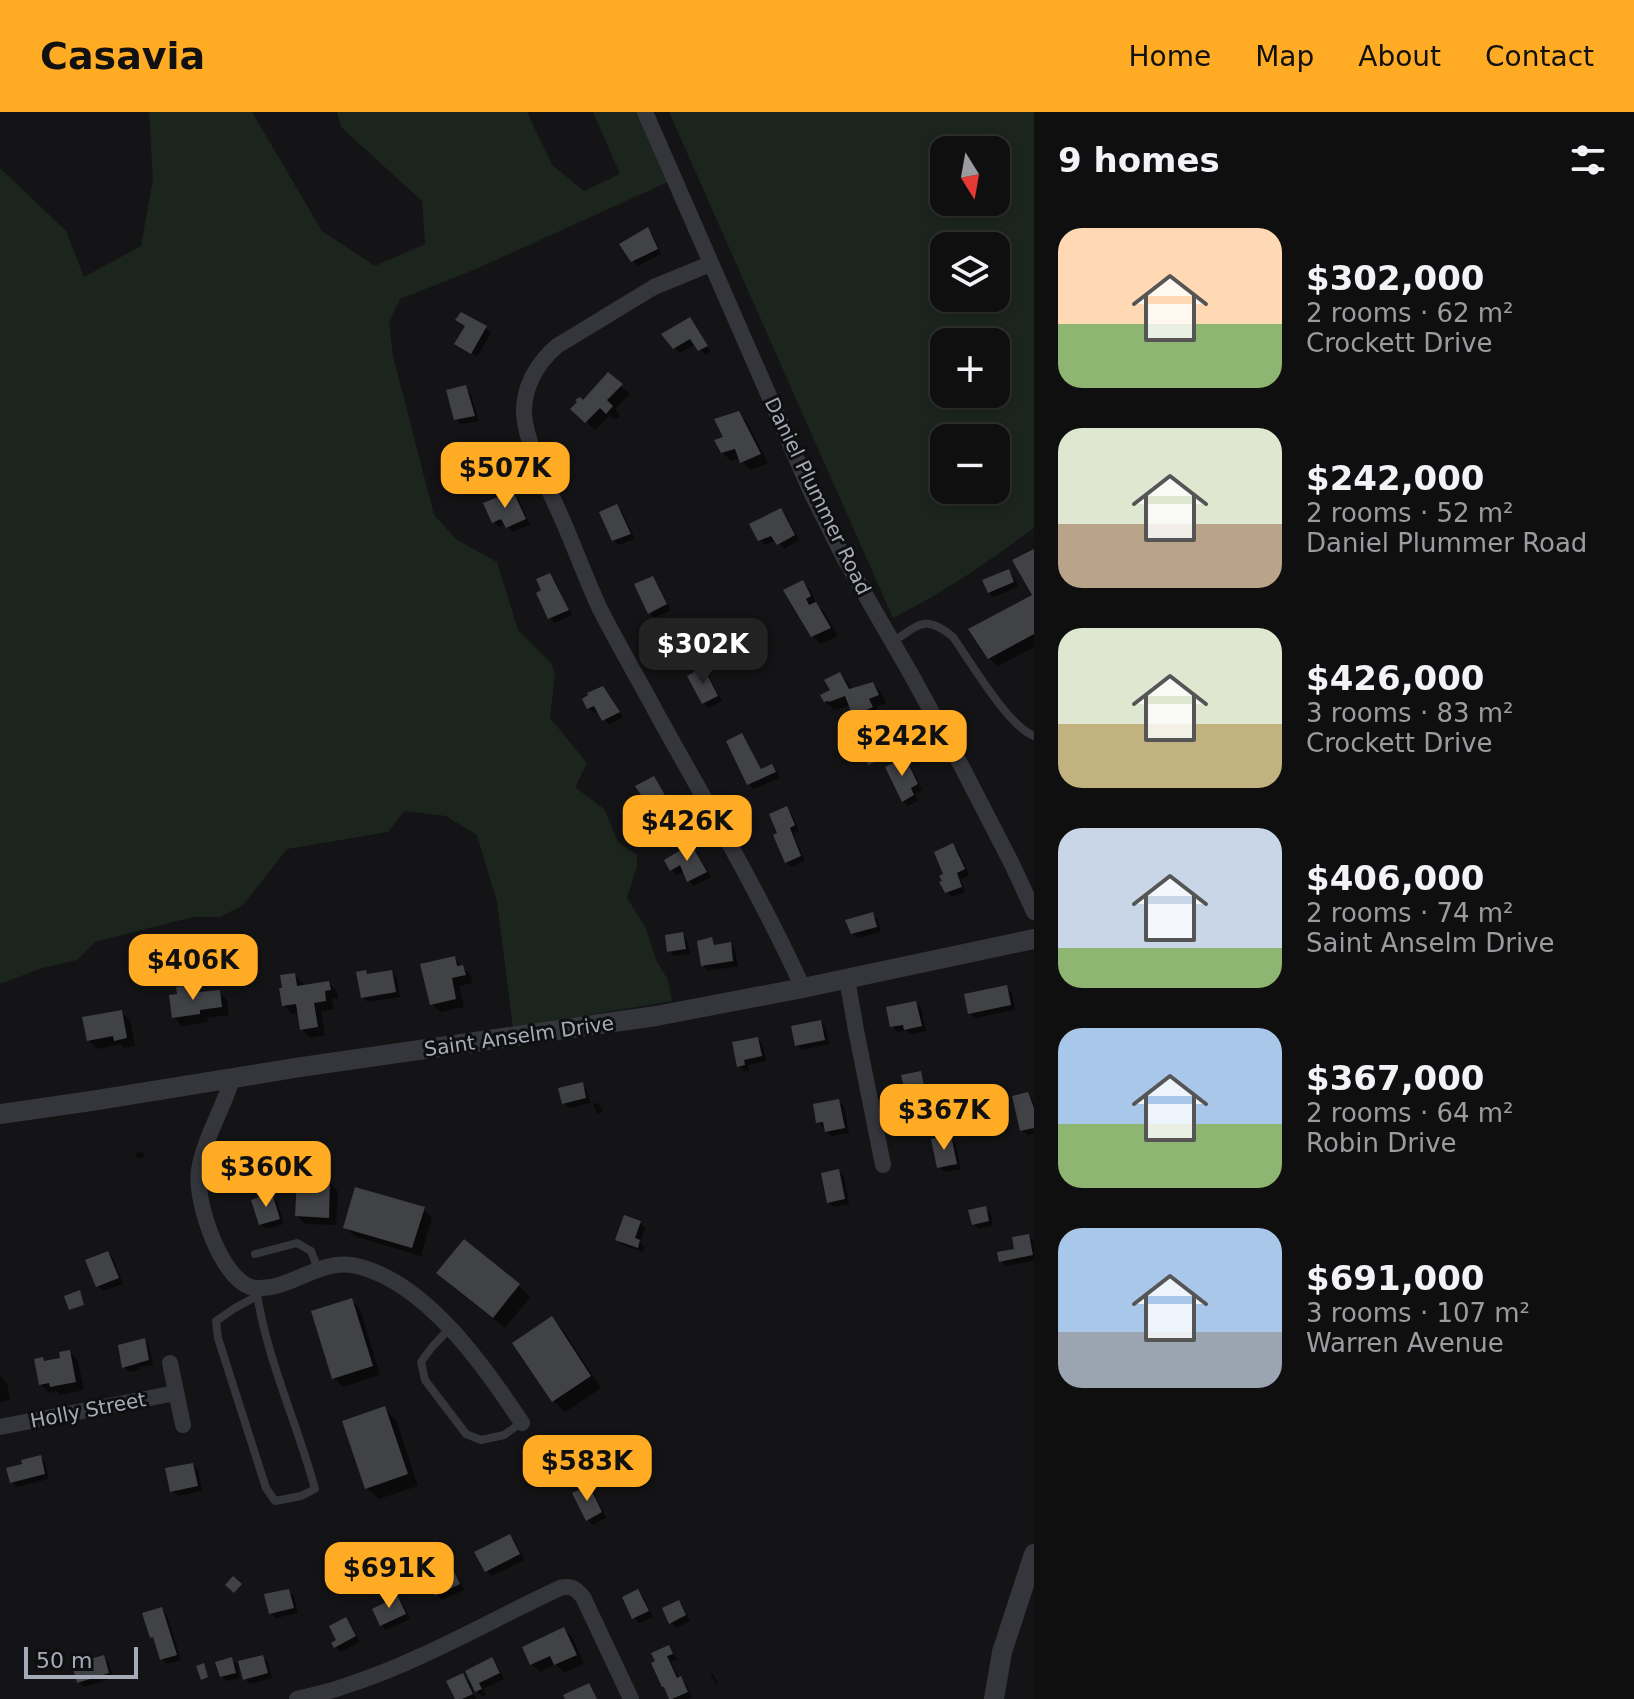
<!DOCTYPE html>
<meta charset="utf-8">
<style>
body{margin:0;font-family:"DejaVu Sans",sans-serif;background:#1d1d1e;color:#f1f3f6;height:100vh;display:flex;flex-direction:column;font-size:30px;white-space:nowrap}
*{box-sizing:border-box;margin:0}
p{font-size:26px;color:#9b9c9f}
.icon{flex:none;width:44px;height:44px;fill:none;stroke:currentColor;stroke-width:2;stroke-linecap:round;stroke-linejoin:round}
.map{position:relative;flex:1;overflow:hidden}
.panel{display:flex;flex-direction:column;background:#0f0f10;width:600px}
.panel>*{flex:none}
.needle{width:52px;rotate:169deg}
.fabs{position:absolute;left:930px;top:24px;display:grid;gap:16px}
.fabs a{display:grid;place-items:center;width:80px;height:80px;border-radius:16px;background:#0f0f10;box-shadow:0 4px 12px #0003,0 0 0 2px #2f2f30;font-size:40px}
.scale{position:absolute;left:24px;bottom:20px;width:114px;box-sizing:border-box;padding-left:8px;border:4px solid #a5acb8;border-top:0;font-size:22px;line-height:28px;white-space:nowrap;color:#a5acb8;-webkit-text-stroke:6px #0f0f11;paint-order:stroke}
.price{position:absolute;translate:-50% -68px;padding:0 18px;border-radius:16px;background:#ffab24;color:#111;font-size:26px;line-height:52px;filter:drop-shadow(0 2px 4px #0008)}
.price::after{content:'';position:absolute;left:50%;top:48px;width:24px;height:18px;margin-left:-12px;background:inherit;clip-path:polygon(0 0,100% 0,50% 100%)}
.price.active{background:#222;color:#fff}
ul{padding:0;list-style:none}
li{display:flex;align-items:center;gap:24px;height:200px;padding:0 24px}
li span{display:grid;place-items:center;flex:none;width:224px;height:160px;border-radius:24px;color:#555}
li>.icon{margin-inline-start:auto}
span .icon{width:96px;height:96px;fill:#fffc;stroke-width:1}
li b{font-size:34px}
h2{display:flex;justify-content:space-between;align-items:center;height:96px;padding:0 24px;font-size:34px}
header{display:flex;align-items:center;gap:48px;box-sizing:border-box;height:112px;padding:0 40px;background:#ffab24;color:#111}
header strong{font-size:38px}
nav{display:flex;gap:44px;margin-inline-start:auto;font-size:28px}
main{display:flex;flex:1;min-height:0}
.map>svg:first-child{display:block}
</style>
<header>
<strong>Casavia</strong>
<nav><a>Home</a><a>Map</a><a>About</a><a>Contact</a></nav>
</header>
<main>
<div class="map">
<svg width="1034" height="1587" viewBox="0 0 1034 1587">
<rect width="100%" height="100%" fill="#141416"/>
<path fill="#1c251d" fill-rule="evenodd" d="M149,0H252L322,119L375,154L425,132L422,89L341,15L337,0H527L552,53L584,79L620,62L593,0H645L670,69L476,157L400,187L389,210L393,244L434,403L457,428L497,450L518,518L551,551L555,562L550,606L587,651L575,675L604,697L618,730L637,743V754L627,786L646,816L656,848L668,868L672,889L513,916L497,790L477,723L446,704L404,699L388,720L287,737L243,793L220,805H193L95,830L77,848L39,857L0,872V56L66,119L84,165L141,134L153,67Z
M669,0H1034V416C989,449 943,481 893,506ZM944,38H996V90H944ZM944,134H996V186H944ZM944,230H996V282H944ZM944,326H996V378H944Z"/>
<path fill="#0007" d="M648,118L653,123L661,142L638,154L632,149Z
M458,208L486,216L491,221L477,245L457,232L466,215Z
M694,212L711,240L705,243L696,232L680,241L674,236Z
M608,263L630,282L615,297L620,304L615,308L610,303L595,318L572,297L583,291Z
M465,276L470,281L479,309L461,312L456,307Z
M739,301L747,310L768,351L750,358L740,346L731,349L722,340L725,326Z
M513,381L518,386L530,413L513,420L506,412L499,415L494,410Z
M616,395L622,400L635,427L619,433L613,427Z
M780,399L786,404L799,428L784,437L777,428L765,433L760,428Z
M1008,460L1014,465L1018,475L994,485L989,480Z
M550,463L555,469L572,503L555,511L550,506Z
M653,466L658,472L671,498L655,506L650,501Z
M803,470L811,479L817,494L824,500L838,524L821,532L813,524Z
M1034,484V535L998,554L989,546Z
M689,532L694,538L701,551L688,557L683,552Z
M702,558L707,563L722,589L708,596L703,591Z
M840,562L848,570L852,578L873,572L881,580L886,591L876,595L880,603L863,611L855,602L851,593L834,598L825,589L833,578Z
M603,576L623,605L609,613L599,599L594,601L589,596Z
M741,624L747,629L762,658L772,654L777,660L780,666L754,677L749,672Z
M905,648L910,653L922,678L915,682L918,689L908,694L903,689Z
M654,667L659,672L673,695L657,705L658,707L649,711L644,706Z
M786,697L792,702L799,719L793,721L805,749L792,755L786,750L780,722Z
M953,733L958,738L969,763L961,767L965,780L952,785L947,780L946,763Z
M690,735L696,740L711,765L694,774L689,768L685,759L677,763L672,758Z
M872,803L878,808L881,820L858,826L852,821Z
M682,822L687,828L690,842L674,844L669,839Z
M711,827L717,835L730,832L735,838L738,854L708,859L703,853Z
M454,846L471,864L473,871L459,874L464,895L440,900L432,892Z
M366,860L369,864L391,860L397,865L400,885L368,890L362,885Z
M295,863L303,871L304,875L329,871L337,880L338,886L332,887L334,897L321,899L325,923L310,926L302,917L299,901L292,902L284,893Z
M187,875L194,883L219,880L227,888L229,903L207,906L208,910L182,914L174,905L180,884Z
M1006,876L1012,881L1015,898L975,906L970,901Z
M916,891L921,896L926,919L911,922L906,918L897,920L892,914Z
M121,900L130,908L135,934L124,936L121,932L97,937L89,928Z
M821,910L826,915L829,932L802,938L797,933Z
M758,927L763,933L766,949L748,953L749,958L744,959L739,954Z
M582,972L587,978L590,991L569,996L564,991Z
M1028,982L1033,988L1034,993V1022L1027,1023L1022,1018Z
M838,989L844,994L849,1021L832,1024L826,1019V1015H823L818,1010Z
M599,991L603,1000L597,1002L593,992Z
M926,991L927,995L915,997L912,994Z
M950,1025L955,1030L961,1057L944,1060L939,1055Z
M142,1039L145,1045L138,1047L135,1041Z
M839,1059L844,1065L849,1092L834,1095L829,1090Z
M330,1071L338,1080L336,1113L305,1112L297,1103Z
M272,1083L277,1089L284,1112L266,1117L261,1112Z
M423,1097L432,1106L421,1144L354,1124L345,1115Z
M985,1097L991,1102L993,1114L979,1117L973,1112Z
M640,1111L645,1116L640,1130L645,1135L643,1140L623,1133L618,1128Z
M1028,1124L1034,1129V1149L1006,1154L1001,1149L1016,1139Z
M108,1141L113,1146L123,1172L103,1179L98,1174Z
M439,1161L519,1174L530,1185L505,1216L450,1173Z
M351,1188L360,1197L380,1263L343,1275L334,1266Z
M551,1207L563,1218L601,1276L565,1300L554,1289Z
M144,1228L149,1233L153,1253L139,1255L140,1258L129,1260L124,1255Z
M70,1240L78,1249L84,1278L60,1283L57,1279L49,1281L41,1272L43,1248L46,1251L62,1248Z
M0,1264L7,1271L10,1288L0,1290Z
M385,1297L396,1308L418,1374L379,1387L367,1376Z
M40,1345L45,1350L49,1367L17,1375L12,1370L25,1353Z
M193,1353L198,1358L202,1379L178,1384L172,1379Z
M589,1376L594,1381L606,1406L593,1413L587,1407Z
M510,1424L515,1429L524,1448L492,1464L487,1459L477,1441Z
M450,1456L456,1461L464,1478L442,1488L437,1483Z
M288,1479L294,1484L298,1501L276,1506L271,1501Z
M638,1479L643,1484L653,1505L639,1511L634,1506Z
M395,1480L400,1486L410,1507L386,1518L381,1513L393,1489Z
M678,1490L683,1495L690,1509L676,1516L671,1510Z
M162,1497L167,1503L181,1548L167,1552L162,1547L157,1530L152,1525Z
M345,1508L351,1513L360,1530L341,1540L336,1535Z
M564,1517L572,1525L584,1552L564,1561L556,1552L540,1560L532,1552Z
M668,1535L677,1547L671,1550L679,1567H681L686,1572L692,1585L688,1587H671L653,1551Z
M88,1544L93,1549L103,1546L109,1551L113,1566L84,1575L78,1569L82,1552Z
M262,1545L268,1550L272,1566L250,1572L245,1567Z
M232,1547L239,1555H238L240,1566L227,1569L221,1564Z
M492,1548L497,1553L504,1567L483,1577L486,1583L482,1585L470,1572L476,1587H458L462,1563L474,1575Z
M712,1561L718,1571L716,1572L710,1562Z"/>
<path fill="#404246" d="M648,115L658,137L631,150L619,132Z
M461,200L487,214L471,242L454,232L465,214L455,208Z
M690,205L708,234L698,239L690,227L673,237L661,222Z
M608,260L623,272L607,288L613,294L606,302L600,296L585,311L570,297L577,290L575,288L580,285L583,288Z
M466,273L475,304L454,308L446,278Z
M739,299L761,342L740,351L735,337L721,341L714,328L723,325L714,307Z
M513,379L526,407L506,416L501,407L492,411L483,391Z
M617,392L631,422L612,429L599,400Z
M781,396L795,423L777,433L771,424L758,429L749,412Z
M1034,437V522L988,547L968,517L1032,483L1012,448Z
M1009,457L1014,470L988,481L982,468Z
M550,461L569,498L548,507L536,481L541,478L536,467Z
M653,464L667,492L648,502L634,472Z
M803,468L811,484L806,487L809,493L816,490L831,516L811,525L783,478Z
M689,530L697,546L681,553L672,538Z
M703,555L718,584L702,592L687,564Z
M840,560L849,577L873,570L879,583L869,587L873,595L853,604L845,584L829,590L828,589L824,590L820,583L830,578L824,568Z
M603,574L620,600L602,609L594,594L587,597L582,587L588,583L587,581Z
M742,621L761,657L772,652L776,660L747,673L726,629Z
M873,640L877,649L868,653L864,644Z
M905,645L918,672L911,676L914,683L902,690L885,655Z
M654,664L669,690L653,699L654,702L642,707L635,695L645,689L635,674Z
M787,694L795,713L790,716L801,744L785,751L773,723L777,721L769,702Z
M953,731L965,757L957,761L962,775L945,781L939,770L942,769L939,764L943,762L934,740Z
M691,732L707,760L687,770L680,753L670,759L664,748Z
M873,800L877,815L851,822L845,808Z
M683,820L686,837L667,840L665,823Z
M712,825L714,833L731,830L733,849L701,854L697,829Z
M455,844L457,854L463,853L466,863L452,866L456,887L430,893L420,852Z
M366,858L367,862L392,858L396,880L361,886L356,860Z
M295,861L297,874L329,869L331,878L325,879L326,889L314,891L318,915L300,918L296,892L282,894L279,876H282L280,863Z
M187,873L188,881L220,878L222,895L200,898V902L172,906L169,883L177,882L176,875Z
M1007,873L1011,893L968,902L964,882Z
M916,889L922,914L904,918L903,913L890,915L886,895Z
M122,898L127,926L114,929L113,924L87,929L82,905Z
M821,908L825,928L795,934L791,914Z
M758,925L762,944L744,948L745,953L737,955L732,930Z
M921,959L927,989L908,993L901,963Z
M583,970L586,986L562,992L558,976Z
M1028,980L1034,996V1016L1020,1019L1012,984Z
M839,987L845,1016L825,1020L823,1010L816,1011L813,992Z
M951,1023L957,1052L937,1056L931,1027Z
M839,1057L845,1087L827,1091L821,1061Z
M297,1067L330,1069L329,1106L295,1104Z
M355,1075L425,1095L412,1136L343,1116Z
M272,1081L280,1107L259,1113L251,1088Z
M986,1094L989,1109L972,1113L968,1098Z
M624,1103L641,1109L635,1126L640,1128L638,1136L615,1128Z
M1029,1122L1033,1143L999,1150L997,1140L1014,1137L1012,1125Z
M464,1127L520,1172L493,1206L436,1161Z
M108,1139L119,1166L96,1175L85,1148Z
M80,1178L84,1193L69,1198L64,1184Z
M352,1186L373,1254L332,1267L311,1199Z
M552,1204L591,1264L552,1290L512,1231Z
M145,1226L149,1248L122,1256L118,1233Z
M70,1238L76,1270L50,1275L49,1271L39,1273L34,1247L43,1245L44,1249L60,1246L59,1240Z
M385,1294L408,1362L365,1377L342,1309Z
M41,1343L45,1362L10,1371L6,1356L22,1352L21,1348Z
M193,1351L198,1374L170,1380L165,1356Z
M589,1373L602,1400L586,1409L572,1381Z
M510,1422L520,1442L485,1460L474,1440Z
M451,1453L460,1472L435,1484L426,1466Z
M233,1464L242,1472L234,1481L225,1473Z
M289,1477L294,1496L269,1502L264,1482Z
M638,1477L649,1499L632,1507L622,1485Z
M395,1478L406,1502L380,1514L372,1497L390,1488L387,1482Z
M679,1488L686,1503L669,1512L662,1496Z
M162,1495L177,1543L160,1548L153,1525L150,1526L142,1501Z
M346,1505L356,1524L334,1536L331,1531L336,1528L329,1514Z
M564,1515L577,1543L554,1553L550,1544L530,1553L522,1535Z
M669,1533L673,1542L667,1544L677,1566L681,1564L688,1580L672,1587H669L664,1575H662L651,1551L655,1549L651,1541Z
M89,1542L90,1547L104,1543L109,1561L77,1571L72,1553L80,1551L78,1545Z
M263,1543L268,1561L243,1568L238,1549Z
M232,1545L236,1561L220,1565L215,1550Z
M492,1545L500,1561L479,1571L482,1577L475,1580L465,1559Z
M204,1551L208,1565L201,1568L196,1554Z
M463,1561L473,1582L462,1587H455L446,1569Z
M589,1571L597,1587H565L563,1583Z"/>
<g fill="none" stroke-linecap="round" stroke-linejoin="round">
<path stroke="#35363c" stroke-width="8" d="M893,530C919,512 926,502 953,525C970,549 1008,614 1034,624
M255,1142L297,1131L311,1139L318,1157
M256,1176C266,1246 297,1310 315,1377L301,1384L275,1389L266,1376L218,1226L216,1209L235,1196L257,1184
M450,1216L432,1235L421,1250L425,1268L466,1322L481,1328L504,1323L521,1311"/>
<path stroke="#35363c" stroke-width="16" d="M645,0L811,380L843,444L912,564L963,657L1012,752L1034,800
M710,152L654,175L557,234C537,251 523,275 524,302C526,334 553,385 566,416C577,442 587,469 599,495C617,531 638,566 657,602C707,692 760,782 803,876
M847,867L856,918L883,1053
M232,967C223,997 204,1027 199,1058C194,1087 222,1175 257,1176C291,1178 321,1145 357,1154C427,1171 485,1255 522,1311
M170,1251L183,1313
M0,1315L176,1281
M297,1587C313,1583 329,1580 345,1574C420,1550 489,1509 560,1476C571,1473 575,1476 583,1485L631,1587"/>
<path stroke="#35363c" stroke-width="20" d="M0,1002L91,989L301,955L656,904L803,876L1034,827
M994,1587L1002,1540L1034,1442"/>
</g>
<g text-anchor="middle" stroke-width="6" stroke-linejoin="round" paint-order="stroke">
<g font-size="20" fill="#a5acb8" stroke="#0f0f11">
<text transform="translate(818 384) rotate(64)" y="7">Daniel Plummer Road</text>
<text transform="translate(519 924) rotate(-8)" y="7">Saint Anselm Drive</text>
<text transform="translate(88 1298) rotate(-11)" y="7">Holly Street</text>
</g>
</g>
</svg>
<div class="fabs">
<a><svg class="needle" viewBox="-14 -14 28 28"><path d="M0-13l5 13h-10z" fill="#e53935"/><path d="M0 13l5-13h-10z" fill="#9b9c9f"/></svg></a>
<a><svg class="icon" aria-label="layers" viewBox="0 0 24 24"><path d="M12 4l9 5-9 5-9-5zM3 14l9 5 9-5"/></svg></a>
<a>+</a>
<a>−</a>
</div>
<div class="scale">50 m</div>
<b class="price" style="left:505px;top:398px">$507K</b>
<b class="price active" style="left:703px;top:574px">$302K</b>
<b class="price" style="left:902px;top:666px">$242K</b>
<b class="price" style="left:687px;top:751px">$426K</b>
<b class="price" style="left:193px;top:890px">$406K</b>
<b class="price" style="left:944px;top:1040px">$367K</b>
<b class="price" style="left:266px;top:1097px">$360K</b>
<b class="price" style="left:587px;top:1391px">$583K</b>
<b class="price" style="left:389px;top:1498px">$691K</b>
</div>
<section class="panel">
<h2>9 homes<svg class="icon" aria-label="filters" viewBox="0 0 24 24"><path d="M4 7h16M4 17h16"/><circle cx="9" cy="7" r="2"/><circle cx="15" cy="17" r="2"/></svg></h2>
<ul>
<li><span style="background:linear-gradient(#ffd9b3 60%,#8fb573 0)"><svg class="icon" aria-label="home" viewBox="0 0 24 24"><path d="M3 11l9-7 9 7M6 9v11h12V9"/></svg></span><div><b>$302,000</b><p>2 rooms · 62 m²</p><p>Crockett Drive</p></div></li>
<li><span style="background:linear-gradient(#dfe7d0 60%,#b9a48a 0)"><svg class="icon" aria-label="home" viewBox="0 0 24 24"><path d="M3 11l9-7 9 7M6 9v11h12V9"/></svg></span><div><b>$242,000</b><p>2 rooms · 52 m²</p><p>Daniel Plummer Road</p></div></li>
<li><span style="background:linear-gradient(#dfe7d0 60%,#c2b280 0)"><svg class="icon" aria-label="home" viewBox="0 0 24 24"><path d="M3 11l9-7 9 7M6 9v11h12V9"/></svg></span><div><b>$426,000</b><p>3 rooms · 83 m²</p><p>Crockett Drive</p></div></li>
<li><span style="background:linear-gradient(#c9d6e8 75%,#8fb573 0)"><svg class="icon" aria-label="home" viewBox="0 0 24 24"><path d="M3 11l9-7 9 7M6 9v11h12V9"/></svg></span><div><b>$406,000</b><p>2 rooms · 74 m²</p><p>Saint Anselm Drive</p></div></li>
<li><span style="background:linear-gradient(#a9c7e8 60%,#8fb573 0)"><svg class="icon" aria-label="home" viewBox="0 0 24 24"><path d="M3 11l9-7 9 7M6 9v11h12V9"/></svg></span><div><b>$367,000</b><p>2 rooms · 64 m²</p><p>Robin Drive</p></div></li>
<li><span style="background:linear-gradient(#a9c7e8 65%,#9aa5b1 0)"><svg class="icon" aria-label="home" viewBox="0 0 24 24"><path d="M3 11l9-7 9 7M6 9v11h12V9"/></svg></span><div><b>$691,000</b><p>3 rooms · 107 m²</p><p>Warren Avenue</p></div></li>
</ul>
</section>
</main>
